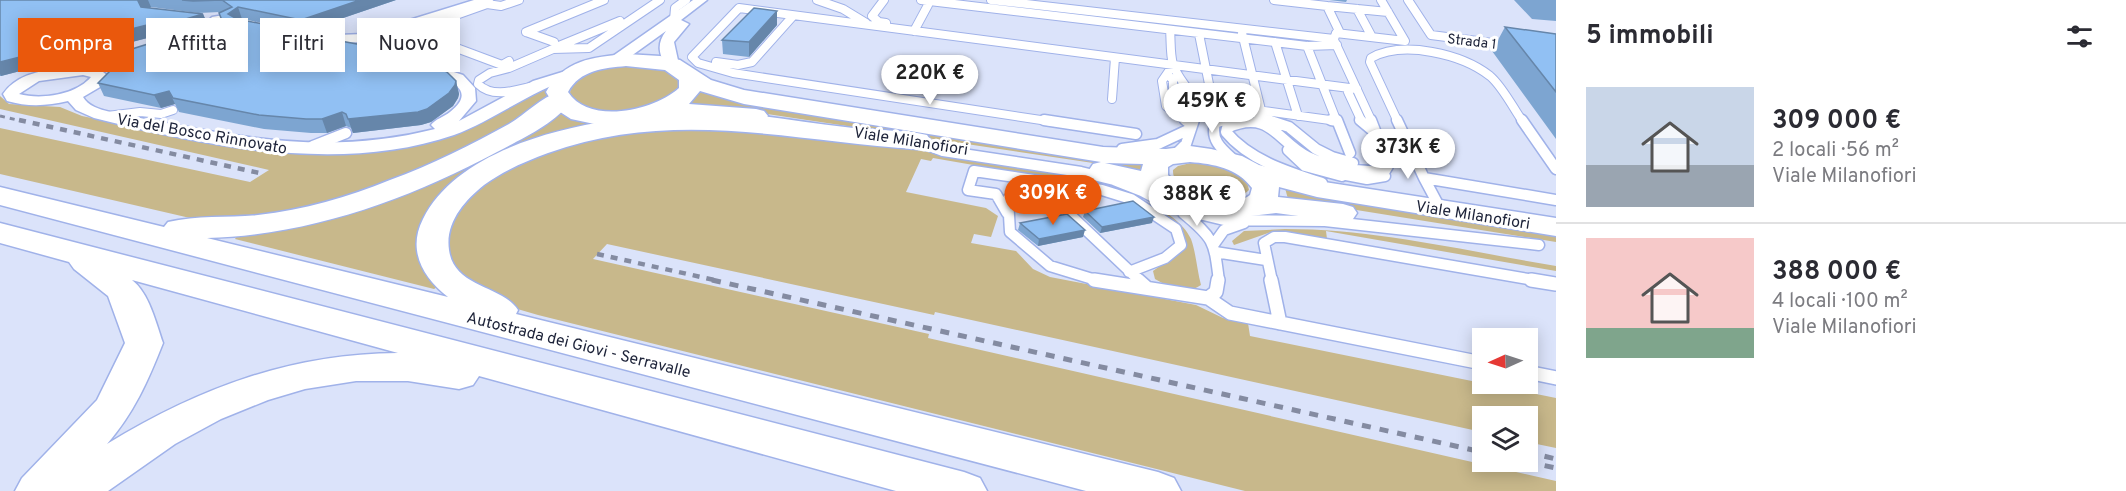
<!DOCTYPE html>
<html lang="it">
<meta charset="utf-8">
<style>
body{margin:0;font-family:Overpass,sans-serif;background:#f7f7f7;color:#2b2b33;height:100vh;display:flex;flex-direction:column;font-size:22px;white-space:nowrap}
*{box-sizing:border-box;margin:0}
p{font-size:20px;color:#7c7c81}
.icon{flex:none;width:33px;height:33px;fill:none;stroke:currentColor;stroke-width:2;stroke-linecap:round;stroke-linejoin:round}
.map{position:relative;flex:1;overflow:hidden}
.details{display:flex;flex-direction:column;background:#fff;width:570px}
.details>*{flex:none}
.guide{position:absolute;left:18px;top:18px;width:570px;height:54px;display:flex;gap:12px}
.needle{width:39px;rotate:267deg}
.tools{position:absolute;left:1472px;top:328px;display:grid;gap:12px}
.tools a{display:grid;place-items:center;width:66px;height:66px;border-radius:0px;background:#fff;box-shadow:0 3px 15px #0003;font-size:30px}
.price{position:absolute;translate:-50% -51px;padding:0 14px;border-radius:21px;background:#fff;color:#222;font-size:20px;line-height:39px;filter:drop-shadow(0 2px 3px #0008)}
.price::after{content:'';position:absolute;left:50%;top:36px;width:18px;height:14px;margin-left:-9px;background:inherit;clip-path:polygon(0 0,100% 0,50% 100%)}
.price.selected{background:#ea580c;color:#fff}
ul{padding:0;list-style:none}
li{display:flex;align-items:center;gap:18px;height:150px;padding:0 30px}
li+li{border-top:2px solid #e1e1e2}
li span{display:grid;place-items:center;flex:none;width:168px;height:120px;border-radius:0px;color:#555}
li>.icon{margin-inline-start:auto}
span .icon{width:72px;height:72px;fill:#fffc;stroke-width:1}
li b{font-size:26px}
h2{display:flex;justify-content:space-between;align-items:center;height:72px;padding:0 30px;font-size:26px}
.pill{padding:0 21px;border-radius:0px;background:#fff;box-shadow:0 3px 15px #0003;font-size:21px;line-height:54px}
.pill.selected{background:#ea580c;color:#fff}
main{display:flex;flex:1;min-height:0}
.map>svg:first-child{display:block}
</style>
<main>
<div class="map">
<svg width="1556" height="491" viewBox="0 0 1556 491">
<rect width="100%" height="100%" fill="#dbe3fa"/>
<path fill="#c8b88b" d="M627,64C644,67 679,65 680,88L668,102L620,113L592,110L571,99C563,72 608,67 627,64Z
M551,81L549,101L540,109L408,180L304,213L203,221L0,174V128L250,182L269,170L0,109V96L9,104L60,107L82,116L242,149L287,154L344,153L421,141Z
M700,88L735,100L1120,164L1146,165L1144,172L1120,167L753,112L696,107L687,103Z
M556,110L603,126L448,194L441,285L434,289L235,239L237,236L287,227Z
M779,128L1075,176V178C1107,185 1177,206 1191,239C1196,253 1197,270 1201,285C1186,296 1169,287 1155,279L1153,271L1185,248L1178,229L1094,186L933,158L931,161L921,159L906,192L986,208L998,216L991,237L974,234L971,243L1016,251L1033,269L1050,277L1196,305L1223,318L1248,323L1250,336L1556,398V448L1527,442V417H1482V432L935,312L934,315L607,244L593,259L929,334L928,338L1556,481V491H1245L538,315L504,305L451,272L443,230L469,190L541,150L637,130Z
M1195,162C1212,163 1247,168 1249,190C1233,208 1171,196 1173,170L1178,166Z
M1285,188L1556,232V242L1288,199Z
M1285,229C1376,229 1466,251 1556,266V271L1326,231L1327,239L1271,232L1234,245L1232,241L1244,231Z"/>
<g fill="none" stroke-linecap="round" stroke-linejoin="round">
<defs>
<path id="service-far2" d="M817,0L843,9L866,23
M884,0L872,16L879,22L886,23
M921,0L1307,46L1337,45
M991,0L1334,39
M1274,0L1327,6
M1408,0L1431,35L1508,45
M1357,9L1372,37
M674,20L675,8L686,0
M1170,30C1171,41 1170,54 1173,64C1180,87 1202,93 1193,122
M914,31L928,5
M526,32L604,0
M526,32L554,42
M1242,33L1261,110
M1340,33L1327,6L1388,12
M1199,34L1213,104L1337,121
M1334,39L1336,33L1405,41L1381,0
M1334,40L1372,122
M1275,42L1298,116
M559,46L620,21
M1307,46L1337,122
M509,61L502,65L411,31L487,4L501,6L519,0
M716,62L738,65L752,62L793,16
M1173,65L1162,81L1166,106L1187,122
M530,87C513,91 492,98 478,84L479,80L490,73L509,68L553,49L589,48L660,0
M1348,92L1362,122
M1165,97L1173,92V80L1168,75
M1112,99L1115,58
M1173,111L1174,99L1184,97L1191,92
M107,116L140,112L161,114L173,110
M1258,117L1272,122
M1054,122L733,73L698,63L692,57L739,8L1357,89
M1219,122L1242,119
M1398,122L1370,62L1371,58C1403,40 1462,54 1490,76C1503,87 1513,108 1523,122"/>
<path id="service-far1" d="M1044,120L1136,134
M1185,120L1192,125
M1223,120L1215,123C1210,141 1223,150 1235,161
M1268,120L1289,127L1316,149L1332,157L1353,163
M1331,120L1337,121
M1337,120L1350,153
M1360,120L1378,135
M1371,120L1386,159L1384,162
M1397,120L1424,178
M1522,120L1556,169
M917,141L943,151L1081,172L1114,180L1142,191L1174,208L1224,220L1325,221L1539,245
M313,146L346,133
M1122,149L1158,144L1190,129
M1288,150L1305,166L1342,176
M1175,155L1186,144L1194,120
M1336,173L1367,179L1385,176
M1322,183C1288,172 1249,160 1226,132L1227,128C1271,108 1278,143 1308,157C1332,168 1358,172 1385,171L1388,166L1386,159
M1440,208L1424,178L1556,200
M1007,213L996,194L968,190L974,171L1102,190L1131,199L1176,229L1181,245L1165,258L1129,272
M1183,213C1215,239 1214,242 1219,281
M1214,244L1224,230L1244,223
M1215,252L1266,260
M1099,281L1050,266L1010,232L1008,199L1019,190L1047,193L1140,281
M1272,281L1264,243L1274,237H1285L1540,281"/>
<path id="service" d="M1094,280L1208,298L1216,292L1218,280
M1138,280L1147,288
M1271,280L1280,323
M1531,280L1556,284
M1208,298L1230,313L1482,363
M1527,372L1556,378"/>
<path id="minor" d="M474,0H493L492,3L365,42L310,44L303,40L310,36L364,34Z
M693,0H707L681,20L689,24L674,42L679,65L677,68H667C659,55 656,44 666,31L620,64H610L608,61L610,58Z
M236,13L251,15L255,21C243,34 216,40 203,26L212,17ZM236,21H239L229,25H219Z
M148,47L155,51L153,54L98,68L108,76L100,87L83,97C88,106 99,109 110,112C223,134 320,158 435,129L431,125C435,119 444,117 450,112C482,87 440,77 421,70L419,67L426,63L463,75L475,88L476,101L459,121L533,81L572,69L580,74L577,77C532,89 497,119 454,135C340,174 206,146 94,118L76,110L68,101C47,106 28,107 7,101L3,94C20,70 49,71 75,65C99,60 124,53 148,47ZM83,75L91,77C76,95 41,100 19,94L39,81Z"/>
<path id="secondary" d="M626,54L660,56L680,60L711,80L744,90L1103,147L1166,149L1190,146L1211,149L1242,156L1259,165L1318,181L1556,218V236L1317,197L1279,187L1278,197L1343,204L1353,207L1357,213L1353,219L1343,222L1276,213L1242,217L1211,215L1173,204L1152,190L1093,176L1089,170L1093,164L1101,162L744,104L700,91L689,104L756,109L764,111L768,116L764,121L756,123L702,118H658L620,125H599L571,119L557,110L546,92C564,60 592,57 626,54ZM626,66L665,70L679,80V88C654,111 589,125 568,92C580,70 604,68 626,66ZM1190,162C1214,164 1237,168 1252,188L1250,195C1230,211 1182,192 1168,175V167L1173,164ZM1105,163L1143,164L1141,171Z"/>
<path id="motorway" d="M559,92L568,95L572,100C555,124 523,138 497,152C407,200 310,235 207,238L448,297C423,278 407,250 423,219C467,130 635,111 723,113C764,114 805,123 845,127C872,131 901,129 927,135L931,141L927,147L917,149C790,141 674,108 548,153C526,161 503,171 484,185C464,201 445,223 449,250C454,288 502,285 518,310L516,314L1158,472L1174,478L1181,491H1086L0,205V187L164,227L168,222C197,215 229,218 258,215C304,210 348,197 390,180C431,165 471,145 509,124C526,114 541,97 559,92Z
M0,223L964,472L980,478L987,491H896L479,376L473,385L459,389L408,381H356L305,389L268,400L221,419L175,444L108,491H15L22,478L97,400L125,343L108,296L74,269L69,262L0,243ZM132,280L398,353C290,354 199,388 107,444C134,413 148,381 163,343C156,323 149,293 132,280Z"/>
</defs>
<use href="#service-far2" stroke="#a0b2e9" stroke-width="10"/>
<use href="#service-far1" stroke="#a0b2e9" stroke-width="13"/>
<use href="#service" stroke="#a0b2e9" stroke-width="16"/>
<use href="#minor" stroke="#a0b2e9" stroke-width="3"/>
<use href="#secondary" stroke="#a0b2e9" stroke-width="3"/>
<use href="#motorway" stroke="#a0b2e9" stroke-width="3"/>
<use href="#service-far2" stroke="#fff" stroke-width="8"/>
<use href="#service-far1" stroke="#fff" stroke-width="10"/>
<use href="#service" stroke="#fff" stroke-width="13"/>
<use href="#minor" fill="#fff" fill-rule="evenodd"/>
<use href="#secondary" fill="#fff" fill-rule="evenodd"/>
<use href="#motorway" fill="#fff" fill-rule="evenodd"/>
<path stroke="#848ba1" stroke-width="3" stroke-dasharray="5 5" stroke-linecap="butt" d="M0,116L26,122"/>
<path stroke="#848ba1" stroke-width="4.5" stroke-dasharray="7 7" stroke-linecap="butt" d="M19,120L264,174
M597,254L719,281"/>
<path stroke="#848ba1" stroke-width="5" stroke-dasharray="9 9" stroke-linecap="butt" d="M712,280L1482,452
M1527,452L1556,459
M1527,462L1556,468"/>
</g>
<path fill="#7da5d1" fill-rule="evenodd" d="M0,0H396L305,31L242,19L241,20L279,29L456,81L459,94L458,98L453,106L431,122L421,125L353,133L351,128L346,126L327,133H311L264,129L179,112L175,104L161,108L104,96L98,83L157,41L155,36L1,76H0ZM151,7L198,13L220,12L221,19L218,22L208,25L203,14L150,8Z
M1329,0H1347L1346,2Z
M1514,0H1556V21L1532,19Z
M777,25L749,57L723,54L722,40Z
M1505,27L1556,34V139L1492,51Z
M1085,211L1152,223L1100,233L1083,217Z
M1020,223L1083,237L1038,246L1018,230Z"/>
<path fill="#6686aa" d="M139,0H148L151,7L143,12L138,1Z
M360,0H396L305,31L301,20Z
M238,7L242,19L233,26L228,14Z
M777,11V25L749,57V42Z
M203,14L208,25L157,41L155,36L1,76L0,74V62L159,22Z
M456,81L459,94L458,98L453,106L431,122L421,125L353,133L348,119Z
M169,91L175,104L161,108L154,95Z
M342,112L346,126L327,133L322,119Z
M1154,217L1152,223L1100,233L1102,227Z
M1085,230L1083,237L1038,246L1039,239Z"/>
<path fill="#91c0f3" stroke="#6686aa" stroke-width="1.5" d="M0,0H139L138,1L141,7L203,14L151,29L159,22L0,62Z
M182,0H360L301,20L238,7L228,14L237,19L278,27L275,29L357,44L426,62L447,72L456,81L455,85L449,93L427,109L418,112L348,119L346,114L342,112L322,119H306L259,115L173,98L169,91L154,95L98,83L132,49L218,22L221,18L219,13L232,7L222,0L193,1Z
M754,8L777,11L749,42L722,40Z
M1505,27L1556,34V92Z
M1133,201L1154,217L1102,227L1085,211Z
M1067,214L1085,230L1039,239L1020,223Z"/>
<g text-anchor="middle" stroke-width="6" stroke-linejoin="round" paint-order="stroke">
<g font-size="14" fill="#1c2238" stroke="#fff">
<text transform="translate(1472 41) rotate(7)" y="5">Strada 1</text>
</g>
<g font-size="16" fill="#1c2238" stroke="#fff">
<text transform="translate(202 133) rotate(10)" y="6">Via del Bosco Rinnovato</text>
<text transform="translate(911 140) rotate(9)" y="6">Viale Milanofiori</text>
<text transform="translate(1473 214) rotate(9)" y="6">Viale Milanofiori</text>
<text transform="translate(579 344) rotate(14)" y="6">Autostrada dei Giovi - Serravalle</text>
</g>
</g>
</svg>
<div class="tools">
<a><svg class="needle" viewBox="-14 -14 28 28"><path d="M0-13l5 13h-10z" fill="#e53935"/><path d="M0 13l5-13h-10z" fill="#7c7c81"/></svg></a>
<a><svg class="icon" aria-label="layers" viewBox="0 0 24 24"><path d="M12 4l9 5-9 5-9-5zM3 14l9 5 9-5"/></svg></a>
</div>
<b class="price" style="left:930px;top:106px">220K €</b>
<b class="price" style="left:1212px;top:134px">459K €</b>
<b class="price" style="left:1408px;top:180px">373K €</b>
<b class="price selected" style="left:1053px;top:226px">309K €</b>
<b class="price" style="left:1197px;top:227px">388K €</b>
<div class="guide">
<a class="pill selected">Compra</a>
<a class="pill">Affitta</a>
<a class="pill">Filtri</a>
<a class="pill">Nuovo</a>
</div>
</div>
<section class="details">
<h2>5 immobili<svg class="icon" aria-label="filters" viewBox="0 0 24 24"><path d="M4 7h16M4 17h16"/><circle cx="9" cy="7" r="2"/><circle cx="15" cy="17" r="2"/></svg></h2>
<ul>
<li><span style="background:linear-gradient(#c9d6e8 65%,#9aa5b1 0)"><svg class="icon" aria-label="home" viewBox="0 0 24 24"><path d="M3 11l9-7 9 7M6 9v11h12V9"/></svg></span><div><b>309 000 €</b><p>2 locali · 56 m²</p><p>Viale Milanofiori</p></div></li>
<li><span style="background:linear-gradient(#f6c9c9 75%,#7fa58c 0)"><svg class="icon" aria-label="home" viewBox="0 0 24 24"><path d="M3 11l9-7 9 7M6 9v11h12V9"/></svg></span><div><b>388 000 €</b><p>4 locali · 100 m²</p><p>Viale Milanofiori</p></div></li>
</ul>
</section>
</main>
